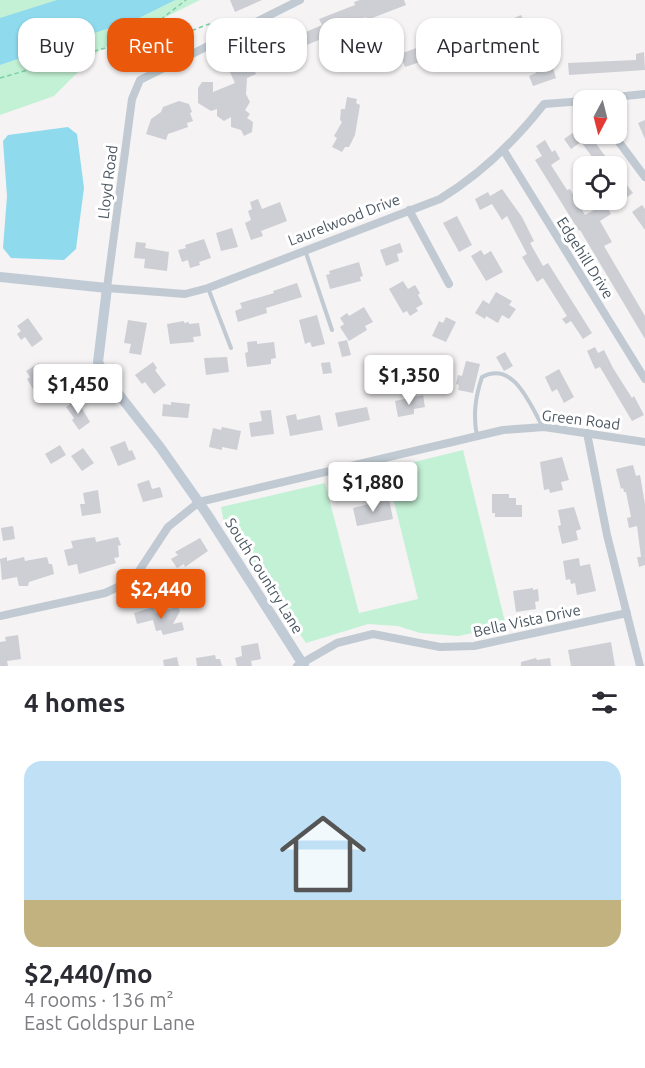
<!DOCTYPE html>
<meta charset="utf-8">
<style>
body{margin:0;font-family:Ubuntu,sans-serif;background:#f2f2f3;color:#2b2b33;height:100vh;display:flex;flex-direction:column;font-size:22px;white-space:nowrap}
*{box-sizing:border-box;margin:0}
p{font-size:20px;color:#7c7c81}
.icon{flex:none;width:33px;height:33px;fill:none;stroke:currentColor;stroke-width:2;stroke-linecap:round;stroke-linejoin:round}
.map{position:relative;height:666px;overflow:hidden}
.side{display:flex;flex-direction:column;background:#fff;flex:1}
.side>*{flex:none}
.banner{position:absolute;left:18px;top:18px;width:609px;height:54px;display:flex;gap:12px}
.needle{width:39px;rotate:187deg}
.buttons{position:absolute;left:573px;top:90px;display:grid;gap:12px}
.buttons a{display:grid;place-items:center;width:54px;height:54px;border-radius:12px;background:#fff;box-shadow:0 2px 4px #0004;font-size:30px}
.price{position:absolute;translate:-50% -51px;padding:0 14px;border-radius:6px;background:#fff;color:#222;font-size:20px;line-height:39px;filter:drop-shadow(0 2px 3px #0008)}
.price::after{content:'';position:absolute;left:50%;top:36px;width:18px;height:14px;margin-left:-9px;background:inherit;clip-path:polygon(0 0,100% 0,50% 100%)}
.price.selected{background:#ea580c;color:#fff}
ul{padding:0;list-style:none}
li{display:grid;align-content:center;gap:12px;height:318px;padding:0 24px}
li+li{border-top:2px solid #e1e1e2}
li span{display:grid;place-items:center;height:186px;border-radius:18px;color:#555}
li>.icon{margin-inline-start:auto}
span .icon{width:108px;height:108px;fill:#fffc;stroke-width:1}
li b{font-size:26px}
h2{display:flex;justify-content:space-between;align-items:center;height:72px;padding:0 24px;font-size:26px}
.chip{padding:0 21px;border-radius:18px;background:#fff;box-shadow:0 2px 4px #0004;font-size:21px;line-height:54px}
.chip.selected{background:#ea580c;color:#fff}
.map>svg:first-child{display:block}
</style>
<div class="map">
<svg width="645" height="666" viewBox="0 0 645 666">
<rect width="100%" height="100%" fill="#f5f3f3"/>
<path fill="#c3f1d5" d="M0,0H200L101,49L54,96L0,115Z
M463,450L506,626L458,636L420,633L398,626L368,624L306,643L224,523L221,507L325,483L359,613L418,599L386,469Z"/>
<path fill="#90daee" d="M57,0H175L139,18L0,65V18Z
M68,127L77,134L84,188L76,249L64,260L11,258L3,248L7,196L3,141L8,135Z"/>
<path fill="#cdcfd5" d="M230,0H262L235,12Z
M360,0H404L406,5L367,20L366,17L353,22L354,25L269,61L266,53L263,55L260,47L300,30L301,34L322,25L319,19L355,5L354,2Z
M521,15L528,29L513,36L516,42L507,46L503,39L499,41L494,32L498,30L495,23L503,19L505,22Z
M430,43L435,57L405,67L400,54Z
M644,52L645,70L569,75L568,63L636,60V54Z
M248,57L256,74L247,78L246,94L250,102L245,110L250,114L247,118L253,122L252,132L244,136L241,130L231,127V117L224,121L217,116V109L211,111L198,103V88L202,82H213V92L235,83L227,66Z
M552,65L556,78L533,86L529,76L536,73L535,69Z
M347,97L357,99L356,103L360,105L355,135L349,147H345L342,152L332,147L337,138L334,136L342,122L340,120L341,109H345Z
M179,101L189,104L192,112L190,113L193,121L187,123L188,127L168,134L166,140L146,134L151,119L161,112L163,107Z
M645,120V139L638,123Z
M584,125V134H589L611,164L607,166H599L581,142L571,149L564,139Z
M545,140L552,152L555,150L560,159L551,165L567,190L570,189L585,215L605,204L611,214L600,221L612,242L604,246L645,316V339L580,230L579,231L535,160L542,156L536,146Z
M616,171L633,193L620,202L616,198Z
M502,189L522,217L534,241L530,243L543,266L548,263L592,333L583,339L571,321L566,324L562,319L567,316L543,278L537,282L522,257L527,254L507,216L502,220L492,204L480,210L475,199L488,192L490,196Z
M258,199L262,209L280,202L287,221L261,231L263,236L251,240L245,223L251,220L248,211L252,209L250,202Z
M642,205L645,209V230L632,212Z
M457,216L472,245L459,252L443,223Z
M232,228L238,247L221,251L216,233Z
M204,239L211,258L199,262L200,265L190,268L188,260L182,262L178,250L186,248L185,245Z
M136,242L146,243L145,248L169,252L167,271L144,268L145,259L134,258Z
M400,243L403,252L397,254L399,261L386,266L380,250Z
M481,250L484,255L491,251L503,272L486,281L471,256Z
M359,262L363,276L360,277L361,281L330,289L326,275L330,274L329,271Z
M403,281L408,289L415,285L420,293L418,295L423,304L416,308L418,311L410,316L407,311L403,313L389,289Z
M297,283L302,297L266,308L267,313L238,322L235,311L242,308L240,303L274,293L273,291Z
M496,292L512,301L509,305L516,309L509,319L502,315L498,323L486,316L485,319L475,313L483,300L489,304Z
M364,307L373,322L365,326L367,330L349,341L340,327L344,324L340,318L347,313L349,316Z
M317,315L325,344L312,347L310,342L305,344L299,320Z
M446,317L456,322L446,342L432,336L439,321L443,323Z
M28,318L43,339L32,347L25,337L21,340L17,334L21,331L17,326Z
M128,320L147,323L141,355L129,353L131,344L124,343Z
M184,321V323L189,322V324L199,323L201,336L193,337L194,342L170,344L167,324Z
M347,340L351,355L342,357L338,342Z
M257,341V344L274,342L276,358L271,359V364L247,367L245,353L248,352L247,342Z
M595,347L598,353L604,350L613,368L632,398L634,396L644,415L632,421L600,367L595,369L587,351Z
M505,352L513,366L504,371L496,357Z
M227,357L229,372L206,375L204,358Z
M466,361L480,364L473,393L458,390L459,385L456,384L458,375L462,376Z
M153,362L157,368L155,370L166,385L154,394L145,382L142,384L135,375Z
M330,362L332,373L323,374L321,363Z
M39,363L52,384L36,394L27,379L30,377L26,371Z
M559,369L574,397L564,403L557,389L552,392L545,377Z
M423,395L425,407L414,409V414L398,417L395,401Z
M77,400L90,422L79,430L72,420L74,418L66,407Z
M171,402L190,404L188,418L162,416L163,404L171,405Z
M367,407L370,420L338,427L335,413Z
M271,410L274,434L251,437L249,423L262,421L260,411Z
M296,414L297,420L320,415L323,430L290,436L286,416Z
M222,427L241,431L237,450L222,447V450L209,447L213,428L221,430Z
M125,441L129,451L132,450L136,459L118,466L110,447Z
M60,445L66,455L51,464L45,454Z
M83,448L94,463L82,471L71,456Z
M562,457L569,480L561,482L563,490L550,493L549,489L544,490L540,462Z
M633,465L636,476L640,475L645,504V565L639,567L637,557H641L637,526L629,528L627,518L631,517L626,492H624L623,488L621,489L616,469Z
M149,480L152,489L160,487L163,497L143,502L137,484Z
M98,490L101,513L82,516L80,504H85L83,493Z
M492,494H509V498H516V505H522V517H495V513H492Z
M389,499L393,519L357,526L353,508Z
M574,507L581,529L576,531L578,540L562,544L558,526L561,525L558,510Z
M13,526L15,539L3,541L1,528Z
M95,537L96,542L118,537L121,545L118,546L119,557L114,558L116,563L79,574L77,564L68,566L64,550L73,548L71,541Z
M200,538L208,551L185,567L184,564L177,568L171,559L178,555L175,552Z
M7,557V561L24,557L25,561L47,557L49,564H52L54,574L29,582L28,586H19L17,577L2,580L0,559Z
M579,558L580,566L590,564L596,591L577,595L575,583L571,584L570,579L566,580L563,561Z
M533,588V590L538,589L539,601L535,602L536,609L516,612L513,591Z
M153,607L156,613L177,607L179,609L180,611L173,624L182,622L184,630L163,635L161,630L156,631L153,620L137,624L134,613Z
M18,635L21,659L7,661L8,666H0V642L6,641L5,637Z
M611,642L615,666H571L568,650Z
M258,643L261,659L251,661L252,666H237L235,658L242,656L241,646Z
M215,655L216,659H220L222,666H197L196,658Z
M177,657L179,666H164L163,660Z
M536,658L537,660L550,658L551,666H521V662Z"/>
<g fill="none" stroke-linecap="round" stroke-linejoin="round">
<path stroke="#7ad0a6" stroke-width="1.5" stroke-dasharray="4.5 3" stroke-linecap="butt" d="M127,43C161,52 185,30 216,22L220,24L222,31
M0,78L126,42L147,30L186,0"/>
<path stroke="#c1cad2" stroke-width="4" d="M305,250L332,330
M208,288L231,348
M477,437C473,415 475,398 482,377C514,360 530,405 543,427"/>
<path stroke="#c1cad2" stroke-width="8" d="M300,0L140,80L132,99L107,288L185,294L208,288L440,199C481,174 515,141 544,104L584,101
M586,100L645,94
M613,134L645,177
M504,151L645,379
M409,210L449,284
M587,433L607,535L640,666
M0,616L105,593L133,580L168,527L199,502L503,430L544,427L645,442
M297,666L337,643L373,634L440,647L474,646L627,613"/>
<path stroke="#c1cbd6" stroke-width="10" d="M0,277L107,288L98,362L106,378L160,447L207,514L304,666"/>
</g>
<g text-anchor="middle" stroke-width="6" stroke-linejoin="round" paint-order="stroke">
<g font-size="15" fill="#4a5661" stroke="#fff">
<text transform="translate(108 182) rotate(-83)" y="5">Lloyd Road</text>
<text transform="translate(344 220) rotate(-21)" y="5">Laurelwood Drive</text>
<text transform="translate(585 258) rotate(58)" y="5">Edgehill Drive</text>
<text transform="translate(581 420) rotate(7)" y="5">Green Road</text>
<text transform="translate(264 576) rotate(58)" y="5">South Country Lane</text>
<text transform="translate(527 621) rotate(-12)" y="5">Bella Vista Drive</text>
</g>
</g>
</svg>
<div class="buttons">
<a><svg class="needle" viewBox="-14 -14 28 28"><path d="M0-13l5 13h-10z" fill="#e53935"/><path d="M0 13l5-13h-10z" fill="#7c7c81"/></svg></a>
<a><svg class="icon" aria-label="locate" viewBox="0 0 24 24"><circle cx="12" cy="12" r="6"/><path d="M12 2v4M12 18v4M2 12h4M18 12h4"/></svg></a>
</div>
<b class="price" style="left:409px;top:406px">$1,350</b>
<b class="price" style="left:78px;top:415px">$1,450</b>
<b class="price" style="left:373px;top:513px">$1,880</b>
<b class="price selected" style="left:161px;top:620px">$2,440</b>
<div class="banner">
<a class="chip">Buy</a>
<a class="chip selected">Rent</a>
<a class="chip">Filters</a>
<a class="chip">New</a>
<a class="chip">Apartment</a>
</div>
</div>
<section class="side">
<h2>4 homes<svg class="icon" aria-label="filters" viewBox="0 0 24 24"><path d="M4 7h16M4 17h16"/><circle cx="9" cy="7" r="2"/><circle cx="15" cy="17" r="2"/></svg></h2>
<ul>
<li><span style="background:linear-gradient(#bfe0f5 75%,#c2b280 0)"><svg class="icon" aria-label="home" viewBox="0 0 24 24"><path d="M3 11l9-7 9 7M6 9v11h12V9"/></svg></span><div><b>$2,440/mo</b><p>4 rooms · 136 m²</p><p>East Goldspur Lane</p></div></li>
</ul>
</section>
